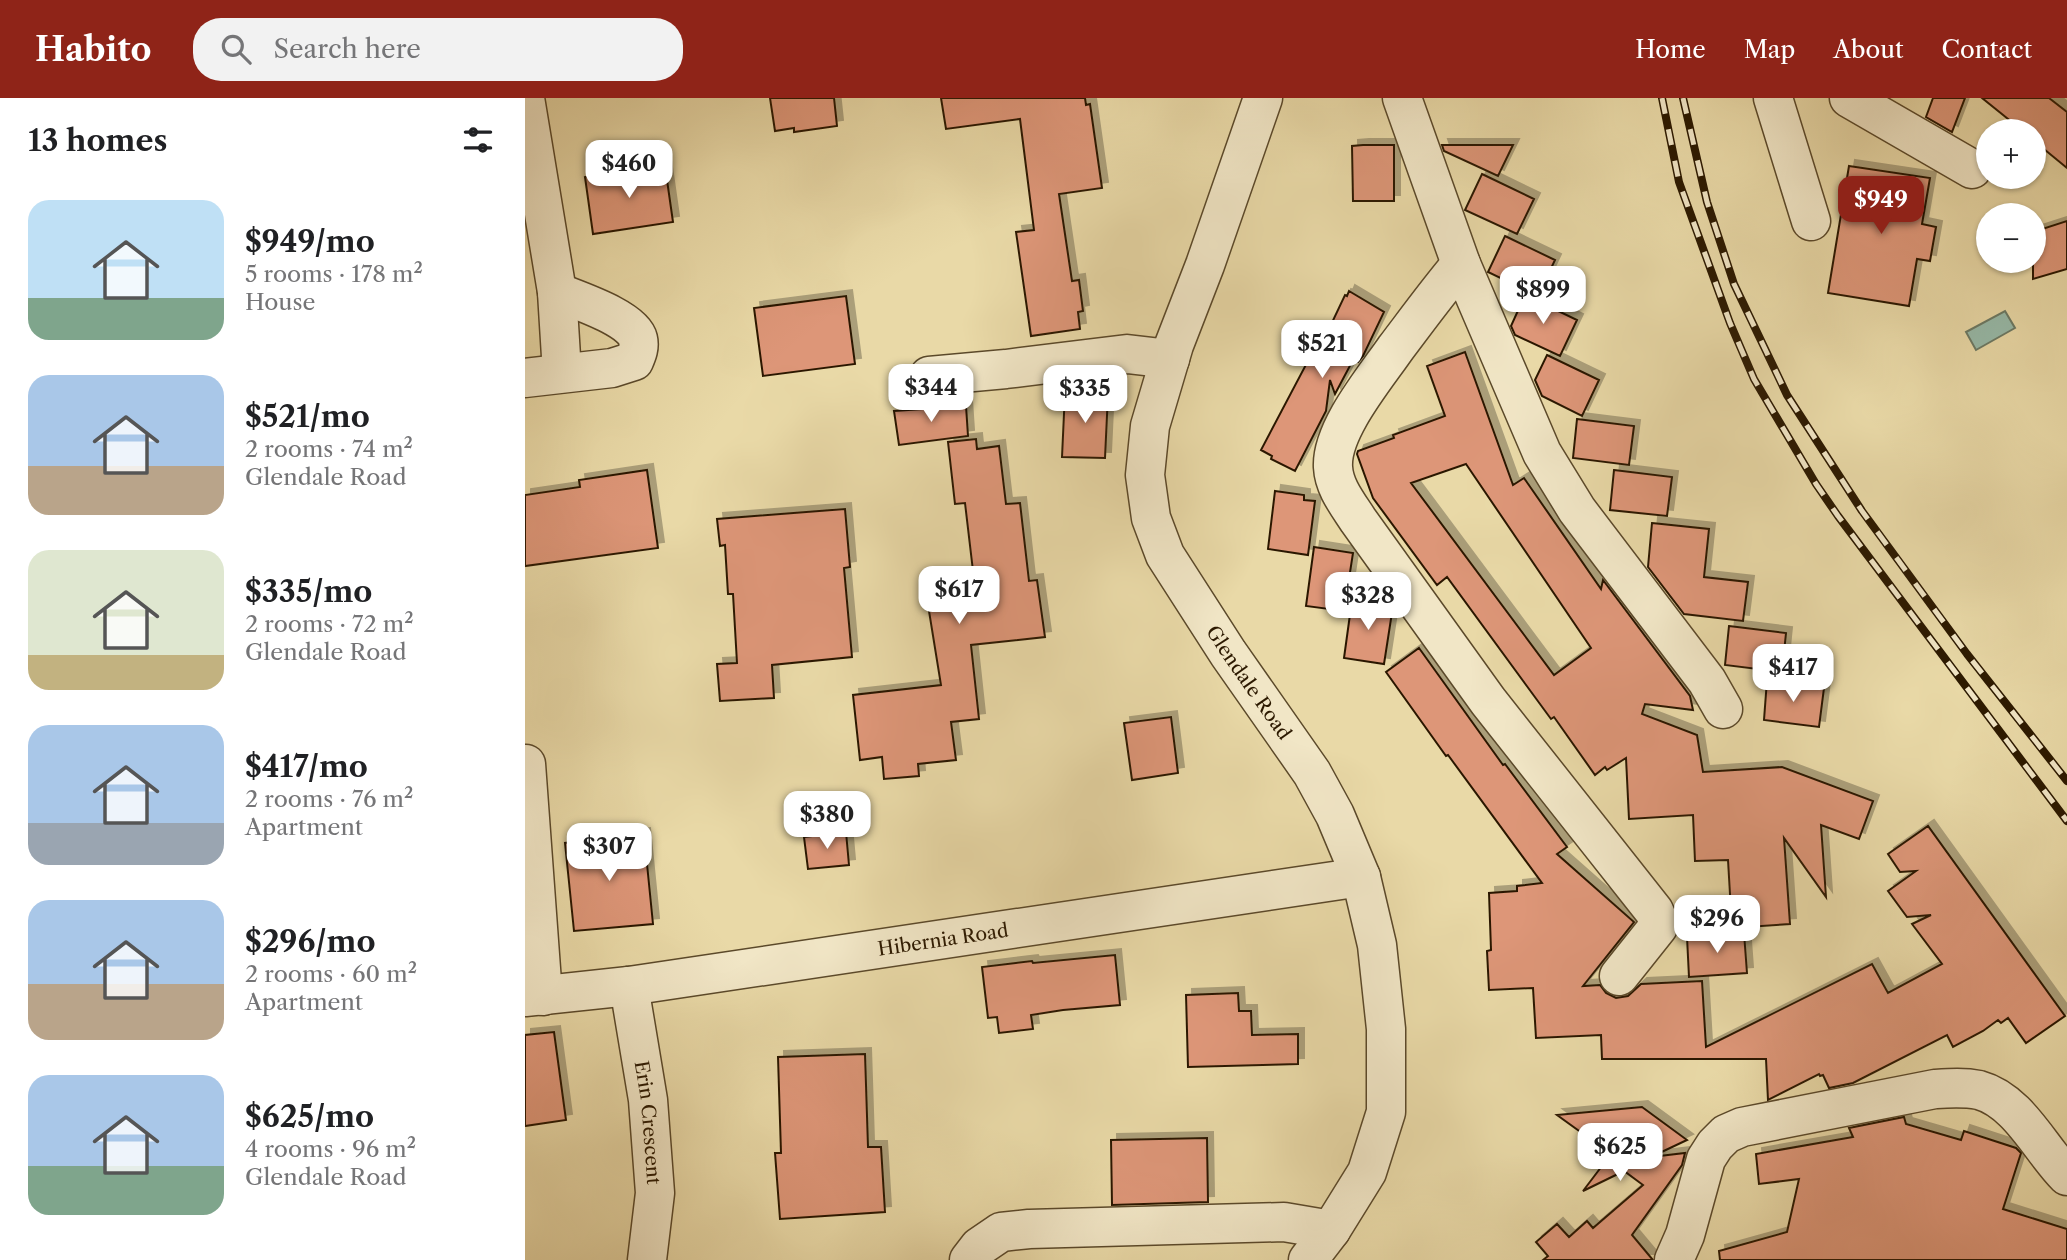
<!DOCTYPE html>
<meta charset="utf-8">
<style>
body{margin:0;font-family:"Libre Caslon Text",serif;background:#f2f2f2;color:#202124;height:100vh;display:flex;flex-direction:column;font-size:26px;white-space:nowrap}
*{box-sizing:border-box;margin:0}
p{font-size:23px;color:#757577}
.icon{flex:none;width:38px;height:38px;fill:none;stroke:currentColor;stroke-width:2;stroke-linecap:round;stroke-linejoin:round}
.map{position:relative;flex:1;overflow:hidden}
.side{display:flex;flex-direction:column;background:#fff;width:525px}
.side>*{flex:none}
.fabs{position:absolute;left:1451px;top:21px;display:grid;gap:14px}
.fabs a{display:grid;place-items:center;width:70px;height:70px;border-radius:50%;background:#fff;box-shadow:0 2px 5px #0004;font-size:35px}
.price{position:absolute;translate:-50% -60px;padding:0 16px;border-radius:14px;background:#fff;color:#222;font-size:23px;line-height:46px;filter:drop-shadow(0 2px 4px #0008)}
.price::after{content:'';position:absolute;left:50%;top:42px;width:21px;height:16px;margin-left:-10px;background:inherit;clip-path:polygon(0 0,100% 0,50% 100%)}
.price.active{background:#8f2418;color:#fff}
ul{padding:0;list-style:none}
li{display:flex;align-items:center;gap:21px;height:175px;padding:0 28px}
li span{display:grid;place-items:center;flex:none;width:196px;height:140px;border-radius:21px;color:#555}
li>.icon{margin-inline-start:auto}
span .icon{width:84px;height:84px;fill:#fffc;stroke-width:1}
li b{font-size:30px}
h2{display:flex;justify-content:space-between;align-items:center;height:84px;padding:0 28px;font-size:30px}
header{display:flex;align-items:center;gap:42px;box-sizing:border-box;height:98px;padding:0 35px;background:#8f2418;color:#fff}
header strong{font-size:33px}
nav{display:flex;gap:38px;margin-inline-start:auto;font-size:24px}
.search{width:490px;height:63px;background:#f2f2f2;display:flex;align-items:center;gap:18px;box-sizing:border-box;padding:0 24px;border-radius:28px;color:#757577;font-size:26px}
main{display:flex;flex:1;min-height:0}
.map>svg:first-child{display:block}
</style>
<header>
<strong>Habito</strong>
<div class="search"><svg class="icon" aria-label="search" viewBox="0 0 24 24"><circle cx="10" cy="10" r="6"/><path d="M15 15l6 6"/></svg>Search here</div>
<nav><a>Home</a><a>Map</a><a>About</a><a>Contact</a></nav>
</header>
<main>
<section class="side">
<h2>13 homes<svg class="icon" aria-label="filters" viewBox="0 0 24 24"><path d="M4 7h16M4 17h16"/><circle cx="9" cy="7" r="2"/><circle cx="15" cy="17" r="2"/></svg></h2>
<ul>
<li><span style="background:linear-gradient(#bfe0f5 70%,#7fa58c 0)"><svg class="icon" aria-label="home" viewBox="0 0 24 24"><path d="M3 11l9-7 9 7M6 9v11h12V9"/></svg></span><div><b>$949/mo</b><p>5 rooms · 178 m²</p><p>House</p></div></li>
<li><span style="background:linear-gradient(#a9c7e8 65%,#b9a48a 0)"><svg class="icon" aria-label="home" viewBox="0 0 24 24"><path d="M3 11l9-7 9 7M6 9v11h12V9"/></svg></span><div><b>$521/mo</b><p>2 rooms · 74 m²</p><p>Glendale Road</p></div></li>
<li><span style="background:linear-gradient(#dfe7d0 75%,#c2b280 0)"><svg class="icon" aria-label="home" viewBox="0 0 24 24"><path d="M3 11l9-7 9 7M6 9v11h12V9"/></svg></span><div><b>$335/mo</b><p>2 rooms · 72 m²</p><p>Glendale Road</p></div></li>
<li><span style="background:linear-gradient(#a9c7e8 70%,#9aa5b1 0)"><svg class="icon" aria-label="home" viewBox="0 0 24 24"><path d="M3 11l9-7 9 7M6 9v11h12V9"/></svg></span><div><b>$417/mo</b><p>2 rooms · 76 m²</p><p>Apartment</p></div></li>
<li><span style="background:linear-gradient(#a9c7e8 60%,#b9a48a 0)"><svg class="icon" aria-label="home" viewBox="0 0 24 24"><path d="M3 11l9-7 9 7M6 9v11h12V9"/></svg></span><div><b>$296/mo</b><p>2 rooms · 60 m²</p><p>Apartment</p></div></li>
<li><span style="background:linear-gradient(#a9c7e8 65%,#7fa58c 0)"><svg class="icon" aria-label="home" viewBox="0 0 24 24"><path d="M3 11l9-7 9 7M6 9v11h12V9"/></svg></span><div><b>$625/mo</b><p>4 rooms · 96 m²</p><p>Glendale Road</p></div></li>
</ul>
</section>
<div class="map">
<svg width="1542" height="1162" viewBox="0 0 1542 1162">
<defs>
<filter id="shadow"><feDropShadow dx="6" dy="-6" stdDeviation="0" flood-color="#0004"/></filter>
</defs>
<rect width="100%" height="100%" fill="#e9d9a7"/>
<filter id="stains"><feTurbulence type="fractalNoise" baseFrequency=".00286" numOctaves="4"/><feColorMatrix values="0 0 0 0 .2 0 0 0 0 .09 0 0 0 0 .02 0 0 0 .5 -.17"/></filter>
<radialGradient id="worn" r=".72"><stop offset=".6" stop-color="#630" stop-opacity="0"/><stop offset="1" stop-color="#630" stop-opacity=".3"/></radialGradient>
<path fill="#97baa9" stroke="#6c7a65" stroke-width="2" d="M1480,213L1490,230L1451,252L1441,234Z"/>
<path fill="#dd9678" stroke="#2c1900" stroke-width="2" fill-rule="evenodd" filter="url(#shadow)" d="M245,0H309L312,28L269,34V30L250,33Z
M416,0H560L561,7L565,6L577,90L534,96L547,183L554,182L558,213L553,214L555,231L506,238L491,134L509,132L495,21L421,31Z
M1408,0H1440L1427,34L1401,19Z
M1457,0H1524L1542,14V70L1508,42V33H1498Z
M838,47H869V103H828L827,48Z
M917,47H988L973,78L919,53Z
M140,68L148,124L68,136L60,79Z
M1324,68L1405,80L1397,126L1411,129L1405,163L1392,161L1384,208L1303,195Z
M957,76L1009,101L992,136L940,112Z
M1542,123V171L1508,181V134Z
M980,138L1030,162L1013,198L963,174Z
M824,193L859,214L838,258L833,264L828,262L810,296L805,282L801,313L770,373L746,361L747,358L736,352L785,259L799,266L794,252L820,197L822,198Z
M1000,197L1052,222L1035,258L990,237L986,228Z
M321,198L330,266L238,278L229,210Z
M940,254L988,387L999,380L1076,491L1078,482L1165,598L1168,612L1120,606L1117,616L1172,637L1178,674L1257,669L1348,703L1334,741L1296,727L1301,799L1259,740L1265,826L1207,830L1203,762L1170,763L1168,717L1104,721L1101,660L1082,672L1080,669L1070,677L1029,619L1026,621L922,479L912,487L848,400L832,356L833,353L869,340L868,337L920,318L902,268ZM941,366L1066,550L1029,577L886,385Z
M1022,257L1074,282L1057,318L1017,298L1010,282Z
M540,294L583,296L580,360L537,359Z
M441,308L443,338L374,347L369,313Z
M1052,321L1109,328L1104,367L1048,360Z
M451,341L452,351L474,348L481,406L495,405L504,483L512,482L520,539L446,547L454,621L426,624L431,662L393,666L394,678L359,681L357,659L335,662L328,597L416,587L404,513L435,508L433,493L450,490L440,405L430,406L423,344Z
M122,372L133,450L0,468V397L55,389L54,382Z
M1089,372L1147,379L1142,418L1085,412Z
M750,393L779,397V402L790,403L783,457L743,451Z
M320,411L325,469L319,470L327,559L247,567L249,600L195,603L192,566L212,565L208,496H203L200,447L195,448L192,421Z
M1127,425L1184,431L1179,479L1223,484L1218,523L1159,516L1123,469Z
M789,449L828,455L819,513L781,508Z
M827,502L868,508L859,566L819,560Z
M1204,528L1261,535L1257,574L1200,567Z
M894,550L978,667L980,666L1042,749L1032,756L1109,824L1058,888L1075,887L1081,895L1091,900L1103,898L1116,886L1177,883L1181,949L1347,866L1363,895L1417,866L1387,826L1406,817L1382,819L1363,793L1391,773L1375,774L1363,756L1403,728L1540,918L1501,945L1483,920L1476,925L1473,922L1458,933L1428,949L1422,937L1328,985L1304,990L1298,977L1295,978L1294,976L1243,1002L1241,961H1077L1076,937L1011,940L1008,890L964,892L962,853L966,852L964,795L992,793V788L1017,785L923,657L921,658L861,574Z
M1242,582L1299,590L1294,629L1239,622Z
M646,619L653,675L607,682L599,625Z
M321,734L324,767L283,771L279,739Z
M119,736L128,826L49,833L40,745Z
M1219,835L1222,875L1164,879L1162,839Z
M590,857L595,907L538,912L506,917L508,931L474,935L472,919L463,920L457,869L507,863L508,865Z
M713,895L714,913H726L727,937L773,936V966L663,969L661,897Z
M29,934L41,1022L0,1028V937Z
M340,956L343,1049H356L360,1114L255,1121L250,1055H256L253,959Z
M1117,1009L1162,1042L1126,1059L1160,1055L1157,1067L1107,1137L1128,1162H1018L1023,1158L1011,1144L1032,1126L1044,1139L1062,1123L1068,1130L1118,1087L1099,1073L1058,1093L1086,1056L1032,1017Z
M1379,1019L1381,1026L1436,1042L1439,1033L1491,1050L1496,1055L1478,1111L1542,1131V1162H1195L1194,1153L1262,1134L1274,1081L1234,1086L1231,1056L1328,1039L1324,1030Z
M682,1040L683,1104L587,1107L586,1042Z"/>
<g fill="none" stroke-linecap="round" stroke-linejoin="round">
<defs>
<g id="minor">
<path d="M0,0L32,194L37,275"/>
<path id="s1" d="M738,0L680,167L649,247L625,328L620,377L626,420L640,457L703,555L787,675L810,717L836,779L852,847L861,931V1014L842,1074L806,1132L783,1162"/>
<path d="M877,0L936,166L1017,355L1052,412L1182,583L1198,611"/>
<path d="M1248,0L1286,123"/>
<path d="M1324,0L1447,71"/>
<path d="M936,166C913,193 892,222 870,251C850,280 806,332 808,369C809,389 822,405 833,422L963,603L1129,813L1133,822V829L1094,878"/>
<path d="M404,278L481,271L602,256L645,261"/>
<path d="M0,280L87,270L109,263C112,256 115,249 113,241C108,220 51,202 32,194"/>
<path d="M1,666L18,898"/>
<path id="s2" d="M104,888L123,1002L130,1095L122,1162"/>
<path id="s3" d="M0,899L104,888L836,779"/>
<path d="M444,1162L454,1149L476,1134L504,1131L759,1124L806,1132"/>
<path d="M1149,1162L1160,1137L1181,1061L1190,1047L1201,1036L1217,1029L1410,991C1425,990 1439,989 1454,992C1494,1003 1515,1051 1542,1078"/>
</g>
</defs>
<use href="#minor" stroke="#5b492a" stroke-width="41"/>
<use href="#minor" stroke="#f1e6c6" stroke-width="38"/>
<defs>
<path id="rail" d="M1137,0L1154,84L1205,225L1229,281L1291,386L1313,418L1542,723
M1158,0L1182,104L1209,186L1262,297L1337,413L1442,556L1542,683"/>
</defs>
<use href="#rail" stroke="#2c1900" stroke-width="8"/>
<use href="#rail" stroke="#f1e6c6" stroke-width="5" stroke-dasharray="16" stroke-linecap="butt"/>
</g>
<g text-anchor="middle" stroke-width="5" stroke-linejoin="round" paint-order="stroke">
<g font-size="19" fill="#2c1900" stroke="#f1e6c6">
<text dy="7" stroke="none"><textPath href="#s1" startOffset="632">Glendale Road</textPath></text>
<text dy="7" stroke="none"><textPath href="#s3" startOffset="422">Hibernia Road</textPath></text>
<text dy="7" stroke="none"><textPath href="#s2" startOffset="138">Erin Crescent</textPath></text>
</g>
</g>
<rect width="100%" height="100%" filter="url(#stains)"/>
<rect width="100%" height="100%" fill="url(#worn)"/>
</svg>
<div class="fabs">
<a>+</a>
<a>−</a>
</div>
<b class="price" style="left:104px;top:102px">$460</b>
<b class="price active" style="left:1356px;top:138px">$949</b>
<b class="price" style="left:1018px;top:228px">$899</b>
<b class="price" style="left:797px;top:282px">$521</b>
<b class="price" style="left:406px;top:326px">$344</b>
<b class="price" style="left:560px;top:327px">$335</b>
<b class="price" style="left:434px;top:528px">$617</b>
<b class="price" style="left:843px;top:534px">$328</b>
<b class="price" style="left:1268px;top:606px">$417</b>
<b class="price" style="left:302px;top:753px">$380</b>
<b class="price" style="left:84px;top:785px">$307</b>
<b class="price" style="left:1192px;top:857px">$296</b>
<b class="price" style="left:1095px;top:1085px">$625</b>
</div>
</main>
